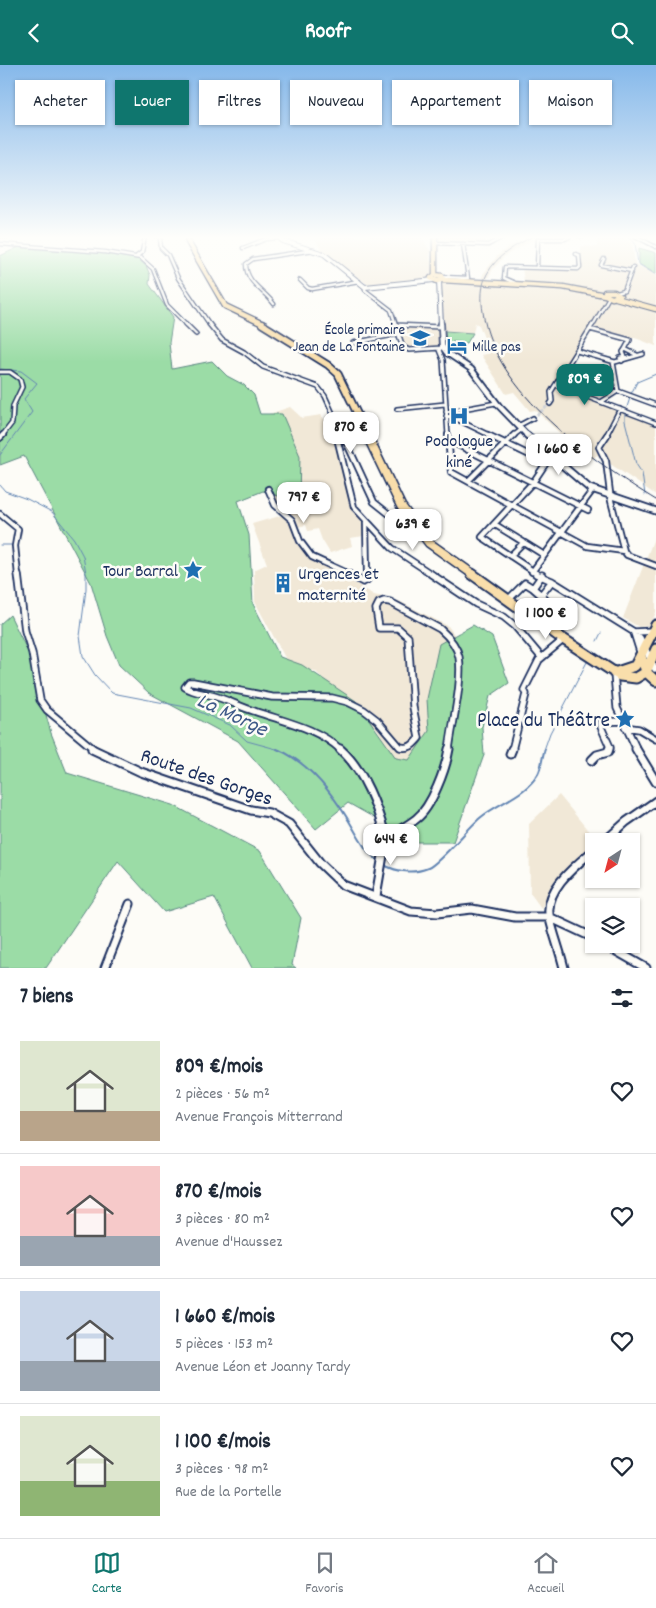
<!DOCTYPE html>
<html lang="fr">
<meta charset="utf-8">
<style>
body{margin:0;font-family:Dekko,sans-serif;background:#f6f6f7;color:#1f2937;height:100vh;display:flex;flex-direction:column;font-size:19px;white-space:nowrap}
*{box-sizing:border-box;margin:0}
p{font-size:16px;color:#747a83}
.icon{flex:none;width:28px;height:28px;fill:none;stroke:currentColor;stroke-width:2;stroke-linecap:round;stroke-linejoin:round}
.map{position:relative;height:903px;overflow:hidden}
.panel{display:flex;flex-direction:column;background:#fff;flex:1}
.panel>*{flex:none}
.guide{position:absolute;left:15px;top:15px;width:626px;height:45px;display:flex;gap:10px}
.needle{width:32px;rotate:216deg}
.fabs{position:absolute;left:585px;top:768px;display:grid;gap:10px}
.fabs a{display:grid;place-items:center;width:55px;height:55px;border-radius:0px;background:#fff;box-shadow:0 1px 4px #0004;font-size:25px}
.price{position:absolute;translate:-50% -42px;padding:0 11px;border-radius:10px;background:#fff;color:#222;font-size:16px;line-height:32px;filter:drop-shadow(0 1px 2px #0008)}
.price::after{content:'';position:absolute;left:50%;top:30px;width:15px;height:11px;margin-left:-8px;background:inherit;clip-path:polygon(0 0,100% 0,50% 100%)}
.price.active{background:#0f766e;color:#fff}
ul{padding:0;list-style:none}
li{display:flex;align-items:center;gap:15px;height:125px;padding:0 20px}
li+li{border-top:1px solid #e0e1e3}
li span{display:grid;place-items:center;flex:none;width:140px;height:100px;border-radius:0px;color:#555}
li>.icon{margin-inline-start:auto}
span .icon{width:60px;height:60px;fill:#fffc;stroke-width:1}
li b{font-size:21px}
h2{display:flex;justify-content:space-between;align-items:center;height:60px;padding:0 20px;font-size:21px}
.pill{padding:0 18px;border-radius:0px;background:#fff;box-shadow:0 1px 4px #0004;font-size:18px;line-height:45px}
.pill.active{background:#0f766e;color:#fff}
header{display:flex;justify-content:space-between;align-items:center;height:65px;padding:0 20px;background:#0f766e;color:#fff;font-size:22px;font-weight:800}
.tabs{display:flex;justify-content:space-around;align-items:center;height:70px;border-top:1px solid #e0e1e3;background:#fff;font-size:14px;color:#747a83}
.tabs a{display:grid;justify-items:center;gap:2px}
.tabs .active{color:#0f766e}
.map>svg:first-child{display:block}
</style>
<header><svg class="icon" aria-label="back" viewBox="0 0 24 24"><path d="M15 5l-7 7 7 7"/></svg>Roofr<svg class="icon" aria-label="search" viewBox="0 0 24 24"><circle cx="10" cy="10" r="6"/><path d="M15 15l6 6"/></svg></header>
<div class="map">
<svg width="656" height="903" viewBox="0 0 656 903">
<rect width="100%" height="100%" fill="#fdfcf7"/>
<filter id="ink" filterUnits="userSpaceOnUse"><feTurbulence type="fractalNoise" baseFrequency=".02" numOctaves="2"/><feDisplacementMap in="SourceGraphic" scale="10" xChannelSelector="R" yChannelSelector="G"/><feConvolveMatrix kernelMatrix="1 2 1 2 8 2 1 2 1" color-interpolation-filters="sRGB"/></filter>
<g filter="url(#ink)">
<path fill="#f1e8d7" d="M330,171H420L430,185V195L434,200L433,209L428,213L367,219L322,186L316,176H314L298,172L314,175Z
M439,171H485L487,179L443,177L439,174Z
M531,171H539L505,191L493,204L487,215H481L483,209L497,191L508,182Z
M592,171H621L632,179L635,199L653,208L656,212V241L561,219L524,217L522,202L580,205L581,181L597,182V173Z
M441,217L567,223L656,245V281L638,274L590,261L554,321L656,360V430L597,390L593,394L589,392L569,377L535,345L530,346L514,327L506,329L481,290L490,288L479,260L475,258L473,268L445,266Z
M397,261L439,263V282L406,284Z
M290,342L302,353L321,350L335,368L349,434L353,447L361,453L364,465V471L350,473L352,481L330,488L322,475L318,464L308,466L306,460L297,462L295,453L277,440L272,427L279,392L269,349Z
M283,450L290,457L302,482L311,494L336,506L374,530L399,536L448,561L459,576L464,595L411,702L394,695L377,664L351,644L336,626L315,606L290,602L255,537L254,505L267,499L252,459Z
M656,468V547L650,561L639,562L623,553Z
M559,730L596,775L560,811L541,843L530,828L529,759Z"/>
<path fill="#9bdca6" stroke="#5b8682" d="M19,182L98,188L138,194L146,201L150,210L149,219L173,252L169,278L172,304L212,296L227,311L244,320L254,330L260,349H282L300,391L299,434L281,432L263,426L238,436L249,470L253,539L280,592L302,600L356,636L396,693L409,695L429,666L427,634L439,579L473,560L492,572L509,618L490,631L482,662L484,690L453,777H417L348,738L316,764L238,676L149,628L119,600L107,571L91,518L24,391L0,400V191Z
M639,183L656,188V209L639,199Z
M445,266L473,268L467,278L446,276Z
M10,550L29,589L51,668L67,708L173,740L260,786L301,853L292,900L296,903H252L214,832L164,847L118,796L46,903H0V559Z"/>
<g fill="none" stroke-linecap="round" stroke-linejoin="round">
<path stroke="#6285b3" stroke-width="1" d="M626,171L635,178L638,199L656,210
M0,304L21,306L37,318L24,334L32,347L0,390
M631,329L637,317L656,309
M630,333L625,348V356L636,399L642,408L645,430
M0,420L5,426L27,434L52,447L74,474L83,491L86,508V524L80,571L83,591L95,610L112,628L191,643L230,660L247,676L280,685
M0,480H11
M597,576L601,568
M544,685L550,668L587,597"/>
<path stroke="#6285b3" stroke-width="2" d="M277,684C309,697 332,728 349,756C358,771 365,787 379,796
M384,800C397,807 414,809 428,803C439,799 469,762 480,753C499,737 525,731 538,709C542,702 542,691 545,684"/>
<path stroke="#d0d3d8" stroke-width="3" stroke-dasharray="3 2" stroke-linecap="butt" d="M533,353L550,339"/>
<defs>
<path id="minor-far4" d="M3,171H7
M157,171L160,173L161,183L168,190L178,213L210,260
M579,171H583
M635,171L656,182
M434,178L488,180L505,171
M0,179L105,187L141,193L153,204L167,240L187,260
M243,183L266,174L279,173
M137,191L142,187L145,171
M604,194L601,200L632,206
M537,202L538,174H565L571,171
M443,212L468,213L463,179
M300,215L308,223L312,224L359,216
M515,218L504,213L505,202L578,204L580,202L579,190L576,189
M365,222V225L391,245L396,260
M617,228L624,226L633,202
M274,239C264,225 246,218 246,199L253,194L314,185
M593,260L609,232"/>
<path id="minor-far3" d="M186,259L196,269
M209,259L222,275L244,287L263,302L318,322L325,331L343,371
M395,259L403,282L409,285L441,283
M395,260L441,262
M590,264L630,275L625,284
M353,278L398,269
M442,282L439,285L443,295L448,371
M577,286L615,297L643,289
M622,296L620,293L625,292L623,287L625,284L637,290
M613,297L618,326
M0,307H10L20,314L22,322L13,341L12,358L2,371
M556,320L656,358
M601,337L618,326L656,340
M550,339L552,336L551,327L593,259
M397,344L445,339
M446,347L496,338
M446,351L452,352L491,371
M518,361L533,353
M339,371L340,366
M513,371L521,365
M606,371L620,344"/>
<path id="minor-far2" d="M339,370L338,377L354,442L392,483L433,510
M343,370L374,437L409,465L424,473
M448,370L451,407L587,481L624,486L627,490L656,501
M607,370L599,382L606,396L611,436L624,486
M0,373L3,370
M448,375L588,445
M468,416L514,370
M268,424L275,440L292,455L300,476L312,492L351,510
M0,449L18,464L15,481L18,510
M366,457L367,510
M494,459L544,490
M482,472L534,416L546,398L488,370
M482,472L539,510
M510,491L523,478
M532,507L592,426"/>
<path id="minor-far1" d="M18,509L25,566L32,588L40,635L47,645L95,685
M348,509L363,517L367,515V509
M431,509L476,539L504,552L515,561L541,592
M536,509L552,516L634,567L640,573L655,604
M542,510L533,523L541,530L552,516
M541,530L551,541
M509,534L525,518L533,523
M634,567L653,566
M634,568L640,587
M614,609L617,643L637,685
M625,662L639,664L656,674
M341,685C316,662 285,657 254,646C240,642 228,635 214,631C204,628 194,628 185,622L189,617H193L272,632L332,633L348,637L364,645L377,655L400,682C410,684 413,680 419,673L413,642L408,572L398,563H379L376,544L379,538L384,536L390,537L440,564C448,571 457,581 459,592C463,617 452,659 449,685
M512,685L526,629L524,625L539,595L563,575
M609,685L610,682L601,662V657L622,656"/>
<path id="minor" d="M92,684L141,707L251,745L269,748L289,759L320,798L343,820L411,846L437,848L472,844L515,852H549L594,873
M340,684C365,706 377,742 386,773C396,767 407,761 416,754C432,742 446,703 449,684
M636,684L656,717
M510,689L512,684
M592,695L597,690L608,687L609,684
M605,776L626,757L656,736
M376,831L386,773
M604,879L646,903
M105,903L130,839
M564,903C560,886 554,871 550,854C542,826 576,800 594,785"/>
<path id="tertiary-far2" d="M277,171L283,176L324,189L365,222L434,215
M439,216L441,260"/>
<path id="tertiary-far1" d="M441,259L442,281L447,288L471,304L499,341L528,371"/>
<path id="tertiary" d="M527,370L589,423L656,446"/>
<path id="primary-far3" d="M187,171L188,177L225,241L265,260
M435,171V210
M435,210L442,211L443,214L437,216L431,213Z
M442,215L563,222L605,230
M605,227H614L620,231L612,233L605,230Z
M616,233L656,244"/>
<path id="primary-far2" d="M262,259L328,300L338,309L368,371"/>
<path id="primary-far1" d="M367,370L401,441L429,478L474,510"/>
<path id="primary" d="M472,509L560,572L620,611L636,613L646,607L656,584
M641,591L646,607L656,616
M614,608L635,601L656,560"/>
</defs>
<use href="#minor-far4" stroke="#1b2f5e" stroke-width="5"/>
<use href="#minor-far3" stroke="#1b2f5e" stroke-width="6"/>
<use href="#minor-far2" stroke="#1b2f5e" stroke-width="8"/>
<use href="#minor-far1" stroke="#1b2f5e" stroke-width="9"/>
<use href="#minor" stroke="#1b2f5e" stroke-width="11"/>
<use href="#tertiary-far2" stroke="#1b2f5e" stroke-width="6"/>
<use href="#tertiary-far1" stroke="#1b2f5e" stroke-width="8"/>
<use href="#tertiary" stroke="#1b2f5e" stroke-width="9"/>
<use href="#primary-far3" stroke="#1b2f5e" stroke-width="7"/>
<use href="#primary-far2" stroke="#1b2f5e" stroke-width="9"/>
<use href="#primary-far1" stroke="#1b2f5e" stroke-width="11"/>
<use href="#primary" stroke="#1b2f5e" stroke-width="13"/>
<use href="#minor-far4" stroke="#fdfcf7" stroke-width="2.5"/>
<use href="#minor-far3" stroke="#fdfcf7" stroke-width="3"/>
<use href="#minor-far2" stroke="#fdfcf7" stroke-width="4.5"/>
<use href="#minor-far1" stroke="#fdfcf7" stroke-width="5.5"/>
<use href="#minor" stroke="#fdfcf7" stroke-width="7"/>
<use href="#tertiary-far2" stroke="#fdfcf7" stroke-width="4"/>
<use href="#tertiary-far1" stroke="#fdfcf7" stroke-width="4.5"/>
<use href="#tertiary" stroke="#fdfcf7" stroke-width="5.5"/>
<use href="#primary-far3" stroke="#f9deab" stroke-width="4.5"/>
<use href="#primary-far2" stroke="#f9deab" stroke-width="5.5"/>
<use href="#primary-far1" stroke="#f9deab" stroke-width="8"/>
<use href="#primary" stroke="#f9deab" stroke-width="9"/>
<path stroke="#1b2f5e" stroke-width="1" d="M533,171C515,181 497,190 487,209C481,220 481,235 483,247C494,326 592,396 656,435"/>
</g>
</g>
<linearGradient id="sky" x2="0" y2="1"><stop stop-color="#85b8ea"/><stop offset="0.58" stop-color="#fefefb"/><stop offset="1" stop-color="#fefefb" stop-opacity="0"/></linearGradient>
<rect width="656" height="297" fill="url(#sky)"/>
<defs>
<symbol id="school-bare" viewBox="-9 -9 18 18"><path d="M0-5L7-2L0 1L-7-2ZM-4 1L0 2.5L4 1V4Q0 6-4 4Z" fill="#1f6fb2" stroke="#fdfcf7" stroke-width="2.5" paint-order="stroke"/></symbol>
<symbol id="hotel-bare" viewBox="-9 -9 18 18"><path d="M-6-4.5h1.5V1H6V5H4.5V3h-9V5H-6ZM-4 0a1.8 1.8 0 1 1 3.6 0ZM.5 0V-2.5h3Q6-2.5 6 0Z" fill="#1f6fb2" stroke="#fdfcf7" stroke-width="2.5" paint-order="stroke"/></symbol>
<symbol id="hospital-bare" viewBox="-9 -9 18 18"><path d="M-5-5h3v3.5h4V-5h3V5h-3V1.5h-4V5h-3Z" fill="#1f6fb2" stroke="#fdfcf7" stroke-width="2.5" paint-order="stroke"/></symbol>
<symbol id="sight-bare" viewBox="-9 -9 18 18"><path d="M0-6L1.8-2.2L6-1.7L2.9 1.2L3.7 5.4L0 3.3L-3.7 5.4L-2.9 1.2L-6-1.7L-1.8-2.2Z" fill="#1f6fb2" stroke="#fdfcf7" stroke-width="2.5" paint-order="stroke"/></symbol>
<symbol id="building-bare" viewBox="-9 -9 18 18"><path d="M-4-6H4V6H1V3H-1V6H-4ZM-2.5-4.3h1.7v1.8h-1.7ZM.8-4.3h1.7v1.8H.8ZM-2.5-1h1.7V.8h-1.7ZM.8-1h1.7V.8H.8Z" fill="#1f6fb2" stroke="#fdfcf7" stroke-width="2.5" paint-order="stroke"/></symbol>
</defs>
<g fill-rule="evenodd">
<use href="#school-bare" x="406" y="259" width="28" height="28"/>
<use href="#hotel-bare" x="443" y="267" width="28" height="28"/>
<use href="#hospital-bare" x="445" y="337" width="28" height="28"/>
<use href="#sight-bare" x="179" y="491" width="28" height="28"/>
<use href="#building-bare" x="269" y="504" width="28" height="28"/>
<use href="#sight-bare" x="611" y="640" width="28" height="28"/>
</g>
<g text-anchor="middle" stroke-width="5" stroke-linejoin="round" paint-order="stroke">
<g font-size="15" fill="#1b2f5e" stroke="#fdfcf7" text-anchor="end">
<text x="405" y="269">École primaire<tspan x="405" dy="17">Jean de La Fontaine</tspan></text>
<text x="472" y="286" text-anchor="start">Mille pas</text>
</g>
<g font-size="18" fill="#1b2f5e" stroke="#fdfcf7">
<text x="459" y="381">Podologue<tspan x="459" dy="21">kiné</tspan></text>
<text x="178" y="511" text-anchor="end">Tour Barral</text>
<text x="298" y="514" text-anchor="start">Urgences et<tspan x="298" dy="21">maternité</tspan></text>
</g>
<g font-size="21" fill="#1b2f5e" stroke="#fdfcf7" text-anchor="end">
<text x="610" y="661">Place du Théâtre</text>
</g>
<g font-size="21" fill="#1b2f5e" stroke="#fdfcf7">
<text transform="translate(207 711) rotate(19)" y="7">Route des Gorges</text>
</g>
<g font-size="22" font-style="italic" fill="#3f5a89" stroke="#fdfcf7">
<text transform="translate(233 648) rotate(25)" y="8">La Morge</text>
</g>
</g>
</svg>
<div class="fabs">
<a><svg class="needle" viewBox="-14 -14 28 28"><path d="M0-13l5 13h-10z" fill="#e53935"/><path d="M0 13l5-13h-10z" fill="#747a83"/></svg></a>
<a><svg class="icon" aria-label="layers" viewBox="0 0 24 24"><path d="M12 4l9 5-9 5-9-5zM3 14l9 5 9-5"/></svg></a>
</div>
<b class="price active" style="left:585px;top:341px">809 €</b>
<b class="price" style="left:351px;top:389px">870 €</b>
<b class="price" style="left:559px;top:411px">1 660 €</b>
<b class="price" style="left:304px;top:459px">797 €</b>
<b class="price" style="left:413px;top:486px">639 €</b>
<b class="price" style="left:546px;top:575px">1 100 €</b>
<b class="price" style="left:391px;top:801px">644 €</b>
<div class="guide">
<a class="pill">Acheter</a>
<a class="pill active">Louer</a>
<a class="pill">Filtres</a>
<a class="pill">Nouveau</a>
<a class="pill">Appartement</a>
<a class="pill">Maison</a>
</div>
</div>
<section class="panel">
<h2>7 biens<svg class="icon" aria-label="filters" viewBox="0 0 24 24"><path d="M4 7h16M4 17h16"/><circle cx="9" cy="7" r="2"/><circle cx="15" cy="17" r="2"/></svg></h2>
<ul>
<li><span style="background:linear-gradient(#dfe7d0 70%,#b9a48a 0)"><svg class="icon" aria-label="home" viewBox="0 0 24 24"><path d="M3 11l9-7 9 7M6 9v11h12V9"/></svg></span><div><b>809 €/mois</b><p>2 pièces · 56 m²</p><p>Avenue François Mitterrand</p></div><svg class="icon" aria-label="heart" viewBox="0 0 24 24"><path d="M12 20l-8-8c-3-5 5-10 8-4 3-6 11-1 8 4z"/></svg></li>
<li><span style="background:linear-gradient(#f6c9c9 70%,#9aa5b1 0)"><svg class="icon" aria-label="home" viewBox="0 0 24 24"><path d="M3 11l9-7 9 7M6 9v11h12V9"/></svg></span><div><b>870 €/mois</b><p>3 pièces · 80 m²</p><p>Avenue d'Haussez</p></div><svg class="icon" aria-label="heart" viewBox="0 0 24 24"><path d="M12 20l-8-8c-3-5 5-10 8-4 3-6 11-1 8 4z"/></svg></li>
<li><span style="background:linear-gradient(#c9d6e8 70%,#9aa5b1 0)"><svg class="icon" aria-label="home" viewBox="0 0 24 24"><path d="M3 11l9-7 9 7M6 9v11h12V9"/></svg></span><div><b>1 660 €/mois</b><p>5 pièces · 153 m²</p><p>Avenue Léon et Joanny Tardy</p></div><svg class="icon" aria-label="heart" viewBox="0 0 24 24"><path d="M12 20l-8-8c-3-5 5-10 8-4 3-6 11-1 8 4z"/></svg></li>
<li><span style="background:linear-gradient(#dfe7d0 65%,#8fb573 0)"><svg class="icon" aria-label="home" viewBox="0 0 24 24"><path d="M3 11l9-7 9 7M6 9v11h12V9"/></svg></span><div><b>1 100 €/mois</b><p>3 pièces · 98 m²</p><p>Rue de la Portelle</p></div><svg class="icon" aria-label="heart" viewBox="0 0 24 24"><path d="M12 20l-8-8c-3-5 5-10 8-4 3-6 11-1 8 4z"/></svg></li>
</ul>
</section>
<nav class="tabs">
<a class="active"><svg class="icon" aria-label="map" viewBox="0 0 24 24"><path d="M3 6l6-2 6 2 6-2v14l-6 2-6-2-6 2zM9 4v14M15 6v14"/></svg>Carte</a>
<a><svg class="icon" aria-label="saved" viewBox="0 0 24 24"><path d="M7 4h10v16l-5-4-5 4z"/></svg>Favoris</a>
<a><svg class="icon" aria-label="home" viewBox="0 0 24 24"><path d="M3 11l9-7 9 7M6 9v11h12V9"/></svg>Accueil</a>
</nav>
